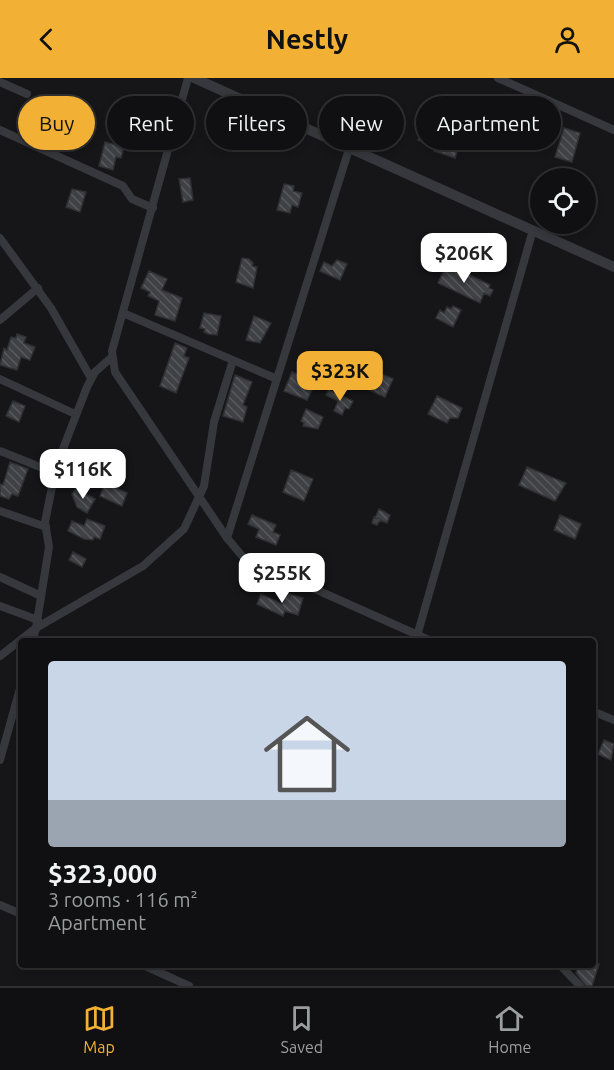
<!DOCTYPE html>
<meta charset="utf-8">
<style>
body{margin:0;font-family:Ubuntu,sans-serif;background:#1e1e20;color:#f1f3f6;height:100vh;display:flex;flex-direction:column;font-size:22px;white-space:nowrap}
*{box-sizing:border-box;margin:0}
p{font-size:20px;color:#9c9d9f}
.icon{flex:none;width:33px;height:33px;fill:none;stroke:currentColor;stroke-width:2;stroke-linecap:round;stroke-linejoin:round}
.map{position:relative;flex:1;overflow:hidden}
.details{position:absolute;left:18px;top:560px;width:578px;height:330px;display:flex;flex-direction:column;background:#101012;border-radius:6px;box-shadow:0 3px 9px #0003,0 0 0 2px #303032}
.details>*{flex:none}
.banner{position:absolute;left:18px;top:18px;width:579px;height:54px;display:flex;gap:12px}
.buttons{position:absolute;left:530px;top:90px;display:grid;gap:12px}
.buttons a{display:grid;place-items:center;width:66px;height:66px;border-radius:50%;background:#101012;box-shadow:0 3px 9px #0003,0 0 0 2px #303032;font-size:30px}
.price{position:absolute;translate:-50% -51px;padding:0 14px;border-radius:12px;background:#fff;color:#222;font-size:20px;line-height:39px;filter:drop-shadow(0 2px 3px #0008)}
.price::after{content:'';position:absolute;left:50%;top:36px;width:18px;height:14px;margin-left:-9px;background:inherit;clip-path:polygon(0 0,100% 0,50% 100%)}
.price.selected{background:#f2b134;color:#111}
ul{padding:0;list-style:none}
li{display:grid;align-content:center;gap:12px;height:318px;padding:0 30px}
li+li{border-top:2px solid #303032}
li span{display:grid;place-items:center;height:186px;border-radius:6px;color:#555}
li>.icon{margin-inline-start:auto}
span .icon{width:108px;height:108px;fill:#fffc;stroke-width:1}
li b{font-size:26px}
.pill{padding:0 21px;border-radius:27px;background:#101012;box-shadow:0 3px 9px #0003,0 0 0 2px #303032;font-size:21px;line-height:54px}
.pill.selected{background:#f2b134;color:#111}
header{display:flex;justify-content:space-between;align-items:center;height:78px;padding:0 30px;background:#f2b134;color:#111;font-size:27px;font-weight:700}
.menu{display:flex;justify-content:space-around;align-items:center;height:84px;border-top:2px solid #303032;background:#101012;font-size:16px;color:#9c9d9f}
.menu a{display:grid;justify-items:center;gap:3px}
.menu .selected{color:#f2b134}
.map>svg:first-child{display:block}
</style>
<header><svg class="icon" aria-label="back" viewBox="0 0 24 24"><path d="M15 5l-7 7 7 7"/></svg>Nestly<svg class="icon" aria-label="person" viewBox="0 0 24 24"><circle cx="12" cy="8" r="4"/><path d="M4 21q1-7 8-7t8 7"/></svg></header>
<div class="map">
<svg width="614" height="908" viewBox="0 0 614 908">
<defs>
<pattern id="building-back-hatch" width="6" height="6" patternUnits="userSpaceOnUse" patternTransform="scale(1.5)"><rect width="6" height="6" fill="#404145"/><path d="M-1 5l2 2M0 0l6 6M5-1l2 2" fill="none" stroke="#595a5e"/></pattern>
</defs>
<rect width="100%" height="100%" fill="#161618"/>
<path fill="url(#building-back-hatch)" stroke="#303034" stroke-width="1.5" d="M428,38L446,45L443,53L461,61L455,80L434,73L435,69L418,62Z
M564,50L580,55L572,84L555,79Z
M105,64L124,69L121,80L116,79L113,92L99,88Z
M190,100L193,122L183,124L179,101Z
M284,106L294,108L293,113L302,115L298,129L292,127L290,135L277,132Z
M72,111L86,114L80,134L66,129Z
M242,180L249,181L253,185L252,188L257,189L253,210L236,204Z
M337,182L347,186L340,202L320,193L324,184L332,188Z
M447,186L490,207L489,210L493,212L490,218L484,215L480,225L438,205Z
M149,193L167,201L162,212L182,220L175,243L155,237L159,223L148,218L150,214L141,210Z
M453,228L461,232L453,249L436,240L440,232L444,235L447,229L451,231Z
M204,235L221,238L217,257L208,256L204,254L205,251L200,250Z
M254,238L271,245L260,265L246,262Z
M17,256L26,259L24,265L35,269L30,282L21,279L17,292L0,287L4,270L7,272L11,259L16,260Z
M175,265L187,270L184,278L189,280L176,315L160,308Z
M292,294L316,304L307,322L284,313Z
M377,294L393,301L385,319L369,312Z
M235,297L252,304L243,327L247,329L243,344L223,338Z
M329,312L353,323L349,331L345,330L342,337L334,333L338,323L326,317Z
M437,318L462,330L458,340H450L447,345L428,336Z
M13,323L25,328L19,344L6,338Z
M306,331L323,339L318,351L303,348L304,345L301,343Z
M10,384L28,391L18,418L12,416L9,421L0,418V406L3,407Z
M527,389L566,405L555,423L519,407Z
M291,392L313,401L304,423L283,414Z
M107,400L116,404L111,408L127,415L122,428L100,418Z
M76,410L95,421L87,435L77,429L72,416Z
M379,431L390,437L387,445L380,442L377,447L372,445L374,439L379,441L375,440Z
M252,437L276,447L273,454L280,457L276,467L256,459L259,451L248,446Z
M560,437L581,446L575,461L554,452Z
M87,441L105,448L100,461L94,459L93,462L84,461L68,453L72,443L84,448Z
M73,474L86,481L82,489L69,482Z
M286,515L303,520L298,537L285,533L283,538L257,526L261,516L282,526Z
M604,662L614,666L611,682L598,676Z
M579,886H599L592,908H586L576,895Z"/>
<g fill="none" stroke-linecap="round" stroke-linejoin="round">
<path stroke="#37383d" stroke-width="8" d="M188,0L112,273L115,294L227,460L243,479L429,562
M498,0L614,52
M0,4L27,16
M0,52L123,108L132,121L153,130
M0,160L51,230L91,300
M123,235L277,301
M0,242L38,210
M0,301L75,336
M0,373L55,395
M0,433L46,449
M227,460L349,71
M0,499L39,517
M0,528L38,542
M36,550L143,488L184,451L204,408L214,344L233,282
M36,550L49,469L45,444L56,389L87,309L95,294L112,279
M417,558L533,152
M0,578L36,550L33,562
M592,633L614,642
M0,682L21,607
M0,827L21,836
M141,886L189,908
M559,886L580,908"/>
<path stroke="#37383d" stroke-width="10" d="M194,0L614,189"/>
</g>
</svg>
<div class="buttons">
<a><svg class="icon" aria-label="locate" viewBox="0 0 24 24"><circle cx="12" cy="12" r="6"/><path d="M12 2v4M12 18v4M2 12h4M18 12h4"/></svg></a>
</div>
<b class="price" style="left:464px;top:206px">$206K</b>
<b class="price selected" style="left:340px;top:324px">$323K</b>
<b class="price" style="left:83px;top:422px">$116K</b>
<b class="price" style="left:282px;top:526px">$255K</b>
<div class="banner">
<a class="pill selected">Buy</a>
<a class="pill">Rent</a>
<a class="pill">Filters</a>
<a class="pill">New</a>
<a class="pill">Apartment</a>
</div>
<section class="details">
<ul>
<li><span style="background:linear-gradient(#c9d6e8 75%,#9aa5b1 0)"><svg class="icon" aria-label="home" viewBox="0 0 24 24"><path d="M3 11l9-7 9 7M6 9v11h12V9"/></svg></span><div><b>$323,000</b><p>3 rooms · 116 m²</p><p>Apartment</p></div></li>
</ul>
</section>
</div>
<nav class="menu">
<a class="selected"><svg class="icon" aria-label="map" viewBox="0 0 24 24"><path d="M3 6l6-2 6 2 6-2v14l-6 2-6-2-6 2zM9 4v14M15 6v14"/></svg>Map</a>
<a><svg class="icon" aria-label="saved" viewBox="0 0 24 24"><path d="M7 4h10v16l-5-4-5 4z"/></svg>Saved</a>
<a><svg class="icon" aria-label="home" viewBox="0 0 24 24"><path d="M3 11l9-7 9 7M6 9v11h12V9"/></svg>Home</a>
</nav>
